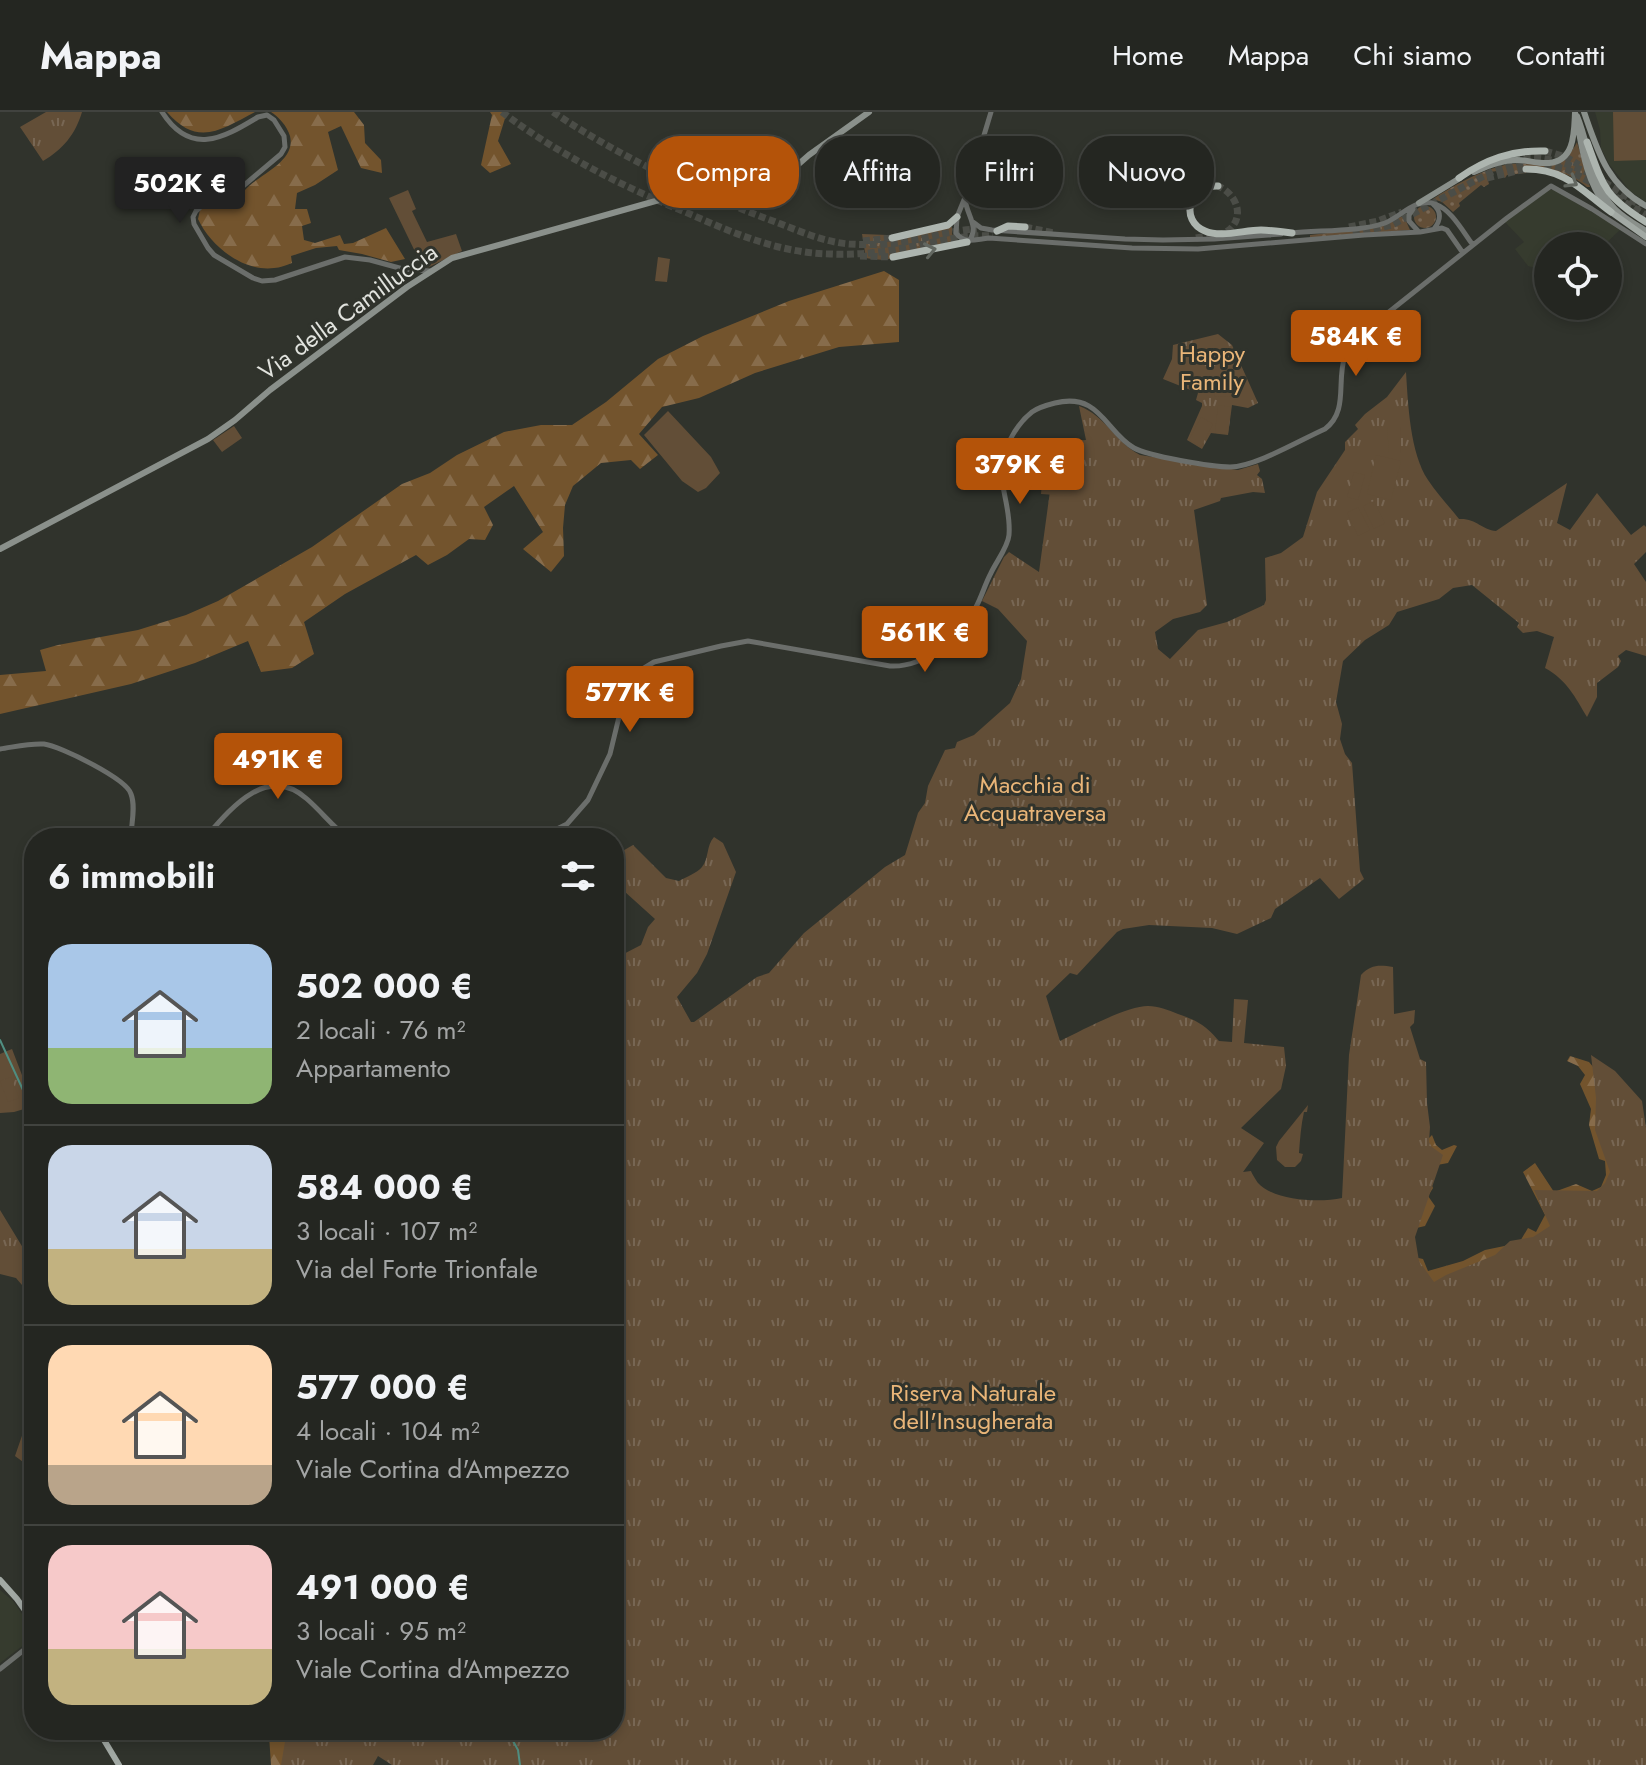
<!DOCTYPE html>
<html lang="it">
<meta charset="utf-8">
<style>
body{margin:0;font-family:Jost,sans-serif;background:#2c2e2a;color:#f1f3f6;height:100vh;display:flex;flex-direction:column;font-size:30px;white-space:nowrap}
*{box-sizing:border-box;margin:0}
p{font-size:26px;color:#a3a5a5}
.icon{flex:none;width:44px;height:44px;fill:none;stroke:currentColor;stroke-width:2;stroke-linecap:round;stroke-linejoin:round}
.map{position:relative;flex:1;overflow:hidden}
.sheet{position:absolute;left:24px;top:716px;width:600px;height:912px;display:flex;flex-direction:column;background:#242621;border-radius:32px;box-shadow:0 4px 12px #0003,0 0 0 2px #41433f}
.sheet>*{flex:none}
.guide{position:absolute;left:648px;top:24px;width:760px;height:72px;display:flex;gap:16px}
.controls{position:absolute;left:1534px;top:120px;display:grid;gap:16px}
.controls a{display:grid;place-items:center;width:88px;height:88px;border-radius:50%;background:#242621;box-shadow:0 4px 12px #0003,0 0 0 2px #41433f;font-size:40px}
.price{position:absolute;translate:-50% -68px;padding:0 18px;border-radius:8px;background:#b45309;color:#fff;font-size:26px;line-height:52px;filter:drop-shadow(0 2px 4px #0008)}
.price::after{content:'';position:absolute;left:50%;top:48px;width:24px;height:18px;margin-left:-12px;background:inherit;clip-path:polygon(0 0,100% 0,50% 100%)}
.price.active{background:#222;color:#fff}
ul{padding:0;list-style:none}
li{display:flex;align-items:center;gap:24px;height:200px;padding:0 24px}
li+li{border-top:2px solid #41433f}
li span{display:grid;place-items:center;flex:none;width:224px;height:160px;border-radius:24px;color:#555}
li>.icon{margin-inline-start:auto}
span .icon{width:96px;height:96px;fill:#fffc;stroke-width:1}
li b{font-size:34px}
h2{display:flex;justify-content:space-between;align-items:center;height:96px;padding:0 24px;font-size:34px}
.tag{padding:0 28px;border-radius:32px;background:#242621;box-shadow:0 4px 12px #0003,0 0 0 2px #41433f;font-size:28px;line-height:72px}
.tag.active{background:#b45309;color:#fff}
header{display:flex;align-items:center;gap:48px;box-sizing:border-box;height:112px;padding:0 40px;background:#242621;border-bottom:2px solid #41433f}
header strong{font-size:38px}
nav{display:flex;gap:44px;margin-inline-start:auto;font-size:28px}
.map>svg:first-child{display:block}
</style>
<header>
<strong>Mappa</strong>
<nav><a>Home</a><a>Mappa</a><a>Chi siamo</a><a>Contatti</a></nav>
</header>
<div class="map">
<svg width="1646" height="1653" viewBox="0 0 1646 1653">
<defs>
<pattern id="grass-dots" width="8" height="8" patternUnits="userSpaceOnUse" patternTransform="scale(2)"><rect width="8" height="8" fill="#624e37"/><path d="M2 2h.1M6 6h.1" fill="none" stroke="#786754" stroke-width="1.8" stroke-linecap="round"/></pattern>
<pattern id="forest-firs" width="22" height="20" patternUnits="userSpaceOnUse" patternTransform="scale(2)"><rect width="22" height="20" fill="#73542d"/><path d="M5 1l3.5 6h-7zM16 11l3.5 6h-7z" fill="#876c4b"/></pattern>
<pattern id="park-tufts" width="24" height="20" patternUnits="userSpaceOnUse" patternTransform="scale(2)"><rect width="24" height="20" fill="#624e37"/><path d="M3 7l-1-3M5 7V3M7 7l1-3M15 17l-1-3M17 17v-4M19 17l1-3" fill="none" stroke="#786754"/></pattern>
</defs>
<rect width="100%" height="100%" fill="#30332c"/>
<path fill="#363b2e" d="M1595,0H1646V90L1630,79L1609,52L1601,36L1600,18Z
M1549,78H1554L1621,117L1603,134H1548V159L1528,154L1515,137L1524,130L1505,110Z
M0,1478L13,1489L34,1519V1525L0,1551Z"/>
<path fill="url(#grass-dots)" d="M1577,30L1590,75H1587C1569,60 1550,56 1526,56V61L1507,63L1505,66L1497,59L1490,60L1487,65L1489,72L1484,75L1481,73L1459,91L1460,94L1453,100L1442,90L1433,87C1454,73 1476,61 1501,54C1533,44 1558,69 1577,30Z
M1414 105a11 11 0 1 1 22 0a11 11 0 1 1-22 0Z
M1407,102L1406,109L1410,118L1310,126V123L1380,115Z"/>
<path fill="url(#forest-firs)" d="M167,0H255C222,17 198,36 167,0Z
M271,0H354L364,13L365,31L381,48L382,61L361,56L341,14L328,20L338,58L315,73L297,81L295,97H307L311,111L302,114L304,128L315,131L340,123L344,132L353,131L386,116L405,147L391,150L362,142L339,138L337,134L316,136L291,144L292,151C286,153 280,156 274,156C242,160 210,133 198,107L200,98L208,93C214,95 220,97 226,95C236,91 241,81 249,74C263,61 296,48 290,24C287,14 279,5 271,0Z
M490,0H507L498,29L511,52L490,61L481,53L492,3Z
M884,159L899,168V230L839,235L755,261L699,286L662,295L639,322L658,343L640,357L631,348L601,351L573,374L565,393L563,416L564,444L551,460L523,437L543,420L514,374L484,395L493,413L485,428L469,427L447,443L428,453L416,443L345,482L304,510L314,542L292,556L261,560L248,529L195,551L131,572L0,602V563L46,559L40,538L58,533L138,518L186,503L218,489L312,435L402,372L430,361L457,343L504,320L541,313H572L606,290L658,247L703,224L789,189Z
M1570,944L1589,950L1599,962L1603,982V999L1611,1016L1615,1038L1612,1080L1594,1088L1572,1117L1555,1123L1534,1145L1499,1163L1481,1155L1442,1184L1425,1204L1402,1186L1397,1167L1386,1169C1371,1129 1386,1086 1396,1046H1420L1428,1043L1430,1036L1426,1029L1432,1023L1436,1033L1442,1038L1454,1033L1457,1034L1448,1051L1437,1053L1427,1063L1433,1076L1428,1084L1435,1094L1425,1114L1412,1117L1408,1129L1409,1144L1423,1147L1428,1159L1463,1149L1485,1138L1519,1131L1528,1116L1536,1120L1545,1103L1523,1060L1535,1051L1554,1080L1576,1072L1592,1079L1601,1075L1606,1063L1605,1049L1599,1047L1589,1013L1591,997L1580,972L1585,963L1578,954L1567,949Z
M271,1618H385L318,1653H271L269,1623Z"/>
<path fill="url(#park-tufts)" d="M46,0H82C75,23 63,37 43,49L20,15Z
M952,115V122L957,128C944,131 931,134 918,138C896,144 891,151 866,146L862,122L912,124Z
M1218,222L1232,233L1258,291L1248,296L1232,293L1228,323L1211,321L1202,337L1187,328L1202,294V291L1196,288L1198,281L1163,267L1172,247L1173,233Z
M1406,260C1408,292 1410,341 1428,368C1437,382 1449,394 1459,407C1476,406 1482,418 1496,419L1567,371L1557,411L1570,418L1597,381L1631,423L1644,413L1646,415V440L1634,452L1646,470V544L1626,538L1618,544L1621,549L1618,555L1597,571V585L1587,605C1575,585 1567,568 1545,556L1554,525L1537,519L1523,521L1517,515L1519,511L1472,473L1453,476L1439,487L1397,500L1389,513L1365,528L1343,549L1336,590L1342,612L1340,627L1345,642L1352,651L1360,759L1364,767L1339,787L1320,766L1275,797L1271,806L1237,822L1212,816L1149,813L1123,817L1117,820L1077,863L1070,861L1046,884L1060,929C1081,919 1126,894 1148,894C1158,894 1168,898 1178,902C1198,909 1205,913 1219,929L1232,930L1234,887L1248,888L1244,931L1284,935L1286,954L1281,977L1241,1016L1264,1031L1243,1060L1251,1059C1251,1060 1257,1070 1258,1071C1274,1089 1320,1091 1342,1086L1349,943L1361,863C1371,852 1380,853 1393,855L1394,902L1415,898L1414,911L1410,915L1420,947L1426,950L1427,991L1430,1015L1429,1030L1432,1035L1443,1043L1415,1125L1419,1149L1434,1170L1446,1163L1495,1143L1510,1129L1533,1125L1550,1114L1534,1078L1597,1079L1605,1071L1610,1060L1595,1018L1596,986L1591,943L1615,959L1642,989L1646,1016V1653H392L378,1644L373,1653H281L287,1618H614V855L617,852L614,847L641,833L648,815L655,807L614,770V744L633,733L666,766L679,769C686,765 697,761 702,755C709,747 706,734 714,725L723,731L736,760L707,842L697,861L677,885L691,910H694L757,865L769,861L804,821L885,755L905,743L918,701L925,691L928,674L945,638L955,636L957,630L974,623L1010,591L1021,567L1027,529L998,497L982,489L1004,445L1009,440L1039,460L1050,379L1047,332L1086,328L1079,294C1106,304 1114,329 1140,343L1238,358L1258,352L1260,359L1257,363L1262,367L1265,381L1253,380L1221,386L1220,389L1194,398L1207,493L1200,500L1173,507L1155,520L1158,537L1170,547L1198,518L1227,510L1264,493L1266,488L1265,446L1281,441L1303,425L1317,380L1345,338V330L1358,317L1355,313L1365,302L1387,285Z
M12,937L25,971L34,969V994L14,1000L0,1001V942Z
M0,1098L34,1154V1187L16,1166L0,1162Z
M34,1204V1358L15,1344L25,1315L24,1273L29,1227Z"/>
<path fill="#624e37" d="M1613,0H1646V48L1614,49Z
M408,78L416,97L412,99L427,130L456,122L462,139L427,156H423L389,86Z
M658,145L670,147L667,170L655,169Z
M1216,264L1234,266L1232,285L1214,284Z
M1218,293L1231,295L1228,322L1215,321Z
M668,299L711,345L720,361L706,376L698,380L682,369L644,323Z
M1201,305L1213,312L1201,335L1189,328Z
M234,314L242,326L222,340L213,328Z
M1387,315H1400L1401,341H1389Z
M1045,333L1074,335L1071,384L1041,382Z
M1376,343L1401,349L1391,388L1367,382Z
M1354,360L1365,363L1358,388L1347,385Z
M1374,389L1385,411L1374,417L1363,394Z
M1358,395L1370,418L1358,424L1347,401Z
M11,965L19,986L8,990L0,969Z
M1308,993L1307,1000H1304C1301,1013 1300,1027 1299,1041L1303,1042L1301,1049L1295,1055H1285L1277,1048L1276,1035L1279,1029Z"/>
<g fill="none" stroke-linecap="round" stroke-linejoin="round">
<path stroke="#508f82" stroke-width="2" d="M0,928L23,978L34,1010
M507,1618L518,1638L520,1653"/>
<path stroke="#4b4d47" stroke-width="7" stroke-dasharray="7 3.5" stroke-linecap="butt" d="M502,0C559,43 624,75 690,102C735,122 780,141 830,142C854,143 879,141 903,136C933,131 962,122 993,124
M553,0C620,45 697,81 773,109C797,118 823,130 849,132C867,133 887,133 904,130C929,126 952,118 977,117
M1545,39L1566,45L1579,53
M1513,46C1544,43 1567,51 1593,63
M1545,52L1566,57L1596,73
M1487,66L1526,57
M1604,70L1641,94
M1616,85L1646,103
M1025,115L1054,121
M1349,115L1378,109L1402,100
M1353,122L1392,113L1495,58L1524,50
M1196,126C1206,124 1220,125 1229,118C1246,103 1235,81 1218,74
M863,129L892,126
M860,144L893,145"/>
<path stroke="#6b6e6b" stroke-width="5" d="M162,0C190,44 222,27 258,5L267,3L274,8L284,24L285,35L281,42L236,80L204,92L196,99L193,105L194,112L208,136L214,143L253,166L262,169L275,168L345,145L370,148L403,157L430,159
M991,0L966,83L957,105L956,121C965,133 976,127 989,126L1132,136L1198,137L1364,123L1420,120L1442,116L1447,118L1463,141
M965,86C966,103 980,114 969,129
M1433,92C1442,100 1441,108 1434,117
M1413,97L1409,103V109L1418,119
M973,110L981,116L992,118L1125,127L1163,128L1214,127L1281,122
M1291,121C1318,118 1360,120 1385,111C1402,104 1416,85 1435,92C1452,98 1463,120 1473,133
M0,637C14,635 30,631 44,632C60,634 127,667 131,682C136,695 131,712 131,726
M205,726C230,697 267,651 307,687C322,700 333,715 348,726
M539,726L567,712L588,688L610,642L626,576L636,561L654,550L721,534L748,529L890,554C926,556 960,524 976,495C982,484 985,472 991,461C996,450 1008,435 1009,423C1012,388 990,362 1010,328C1015,318 1023,307 1032,300C1039,295 1047,293 1055,291C1100,280 1105,319 1134,336C1148,344 1212,355 1230,355C1255,355 1300,328 1325,317C1349,299 1336,269 1345,244C1348,236 1354,229 1360,223L1507,106L1551,74L1592,97L1646,132
M0,1557L34,1530"/>
<path stroke="#8a908b" stroke-width="6" d="M1584,0C1598,40 1607,72 1646,94
M1577,4C1590,35 1590,72 1615,97C1624,106 1635,112 1646,119
M1578,15C1583,43 1588,71 1606,94
M1474,60C1488,54 1501,48 1517,48C1528,48 1538,52 1549,51C1575,49 1574,20 1575,1
M1419,91L1460,66
M0,437L208,327L235,308L270,278L407,175L452,146L702,76L758,75L771,72L785,64L809,43L869,0"/>
<path stroke="#a2a9a4" stroke-width="6" d="M1611,100L1646,125
M0,1468L17,1487L34,1511
M98,1618L119,1653"/>
<path stroke="#adb5af" stroke-width="7" d="M1587,30C1603,74 1604,84 1646,110
M1526,57C1566,57 1581,78 1611,100
M1459,66C1486,47 1512,38 1545,39
M1218,74C1189,73 1179,108 1205,119C1221,126 1244,118 1261,118C1271,118 1282,120 1292,121
M997,119L1008,114L1025,115
M892,126L948,113L957,105
M893,145L967,130"/>
</g>
<defs><path id="oneway-chevron" d="M-2-3.5L2.5 0L-2 3.5" fill="none" stroke-width="1.6" stroke-linecap="round" stroke-linejoin="round" transform="scale(2)"/></defs>
<g stroke="#626760">
<use href="#oneway-chevron" transform="translate(1572 70) rotate(31)"/>
<use href="#oneway-chevron" transform="translate(930 138) rotate(-12)"/>
</g>
<g text-anchor="middle" stroke-width="6" stroke-linejoin="round" paint-order="stroke">
<g font-size="24" fill="#e1e3de" stroke="#30332c">
<text transform="translate(348 200) rotate(-36)" y="8">Via della Camilluccia</text>
</g>
<g font-size="24" fill="#e9b578" stroke="#30332c">
<text x="1212" y="250">Happy<tspan x="1212" dy="28">Family</tspan></text>
<text x="1035" y="681">Macchia di<tspan x="1035" dy="28">Acquatraversa</tspan></text>
<text x="973" y="1289">Riserva Naturale<tspan x="973" dy="28">dell'Insugherata</tspan></text>
</g>
</g>
</svg>
<div class="controls">
<a><svg class="icon" aria-label="locate" viewBox="0 0 24 24"><circle cx="12" cy="12" r="6"/><path d="M12 2v4M12 18v4M2 12h4M18 12h4"/></svg></a>
</div>
<b class="price active" style="left:180px;top:113px">502K €</b>
<b class="price" style="left:1356px;top:266px">584K €</b>
<b class="price" style="left:1020px;top:394px">379K €</b>
<b class="price" style="left:925px;top:562px">561K €</b>
<b class="price" style="left:630px;top:622px">577K €</b>
<b class="price" style="left:278px;top:689px">491K €</b>
<div class="guide">
<a class="tag active">Compra</a>
<a class="tag">Affitta</a>
<a class="tag">Filtri</a>
<a class="tag">Nuovo</a>
</div>
<section class="sheet">
<h2>6 immobili<svg class="icon" aria-label="filters" viewBox="0 0 24 24"><path d="M4 7h16M4 17h16"/><circle cx="9" cy="7" r="2"/><circle cx="15" cy="17" r="2"/></svg></h2>
<ul>
<li><span style="background:linear-gradient(#a9c7e8 65%,#8fb573 0)"><svg class="icon" aria-label="home" viewBox="0 0 24 24"><path d="M3 11l9-7 9 7M6 9v11h12V9"/></svg></span><div><b>502 000 €</b><p>2 locali · 76 m²</p><p>Appartamento</p></div></li>
<li><span style="background:linear-gradient(#c9d6e8 65%,#c2b280 0)"><svg class="icon" aria-label="home" viewBox="0 0 24 24"><path d="M3 11l9-7 9 7M6 9v11h12V9"/></svg></span><div><b>584 000 €</b><p>3 locali · 107 m²</p><p>Via del Forte Trionfale</p></div></li>
<li><span style="background:linear-gradient(#ffd9b3 75%,#b9a48a 0)"><svg class="icon" aria-label="home" viewBox="0 0 24 24"><path d="M3 11l9-7 9 7M6 9v11h12V9"/></svg></span><div><b>577 000 €</b><p>4 locali · 104 m²</p><p>Viale Cortina d'Ampezzo</p></div></li>
<li><span style="background:linear-gradient(#f6c9c9 65%,#c2b280 0)"><svg class="icon" aria-label="home" viewBox="0 0 24 24"><path d="M3 11l9-7 9 7M6 9v11h12V9"/></svg></span><div><b>491 000 €</b><p>3 locali · 95 m²</p><p>Viale Cortina d'Ampezzo</p></div></li>
</ul>
</section>
</div>
